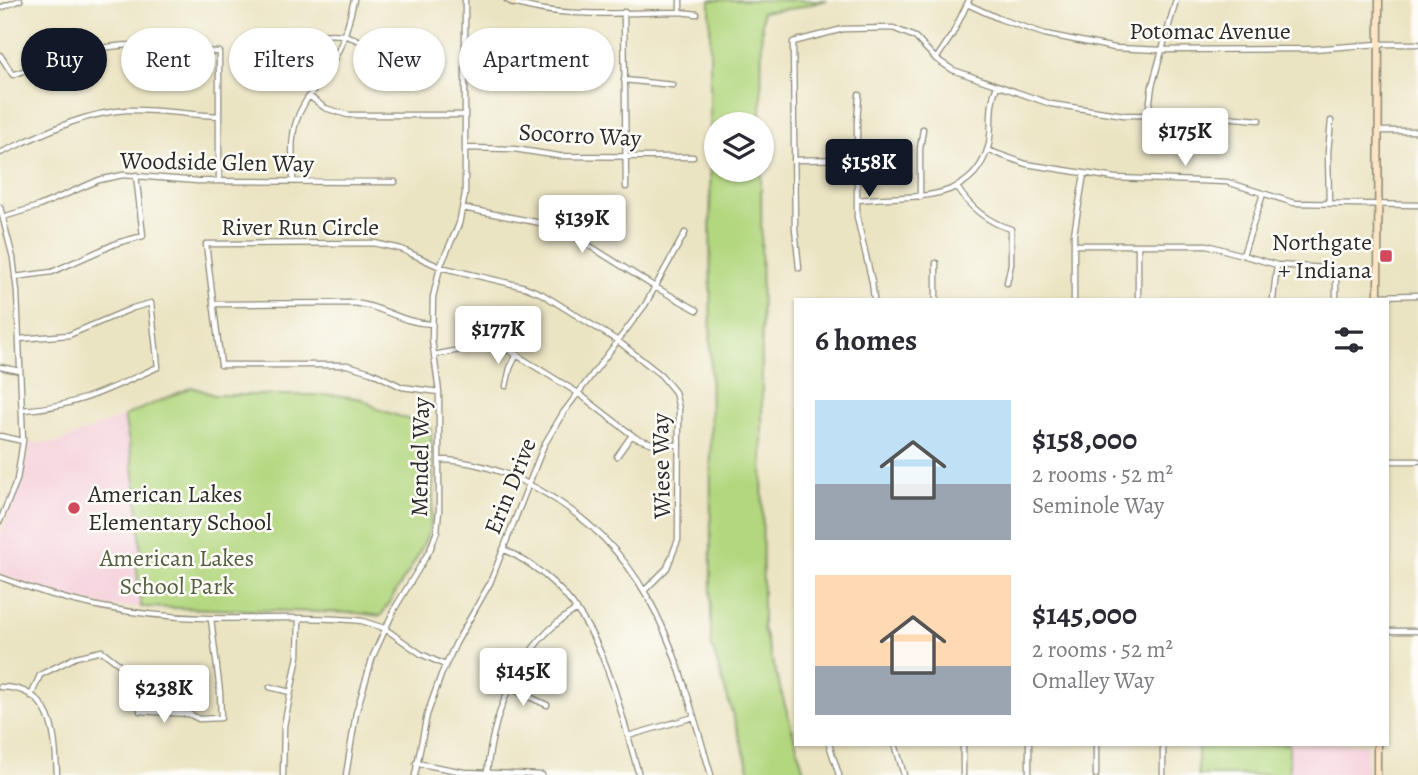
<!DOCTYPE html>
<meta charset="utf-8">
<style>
body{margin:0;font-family:Alegreya,serif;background:#f7f7f7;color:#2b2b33;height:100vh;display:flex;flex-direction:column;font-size:26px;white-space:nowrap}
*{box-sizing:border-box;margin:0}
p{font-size:23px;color:#7c7c81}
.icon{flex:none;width:38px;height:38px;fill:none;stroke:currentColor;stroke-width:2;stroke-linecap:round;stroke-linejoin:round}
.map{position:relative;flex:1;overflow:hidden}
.panel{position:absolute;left:794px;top:298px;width:595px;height:448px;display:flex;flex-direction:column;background:#fff;border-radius:0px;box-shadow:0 2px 5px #0004}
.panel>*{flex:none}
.top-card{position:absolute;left:21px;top:28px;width:665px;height:63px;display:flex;gap:14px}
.fabs{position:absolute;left:704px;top:112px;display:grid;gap:14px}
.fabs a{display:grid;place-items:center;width:70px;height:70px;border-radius:50%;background:#fff;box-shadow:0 2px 5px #0004;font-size:35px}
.price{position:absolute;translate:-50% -60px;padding:0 16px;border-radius:7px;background:#fff;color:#222;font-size:23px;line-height:46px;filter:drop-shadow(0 2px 4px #0008)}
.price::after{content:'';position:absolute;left:50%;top:42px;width:21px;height:16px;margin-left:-10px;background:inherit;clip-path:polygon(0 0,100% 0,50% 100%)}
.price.selected{background:#111827;color:#fff}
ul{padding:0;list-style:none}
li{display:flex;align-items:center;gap:21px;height:175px;padding:0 21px}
li span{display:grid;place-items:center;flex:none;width:196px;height:140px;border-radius:0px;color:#555}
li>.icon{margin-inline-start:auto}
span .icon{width:84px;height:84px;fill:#fffc;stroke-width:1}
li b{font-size:30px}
h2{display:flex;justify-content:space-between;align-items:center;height:84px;padding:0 21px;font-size:30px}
.pill{padding:0 24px;border-radius:32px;background:#fff;box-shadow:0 2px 5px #0004;font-size:24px;line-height:63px}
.pill.selected{background:#111827;color:#fff}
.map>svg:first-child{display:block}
</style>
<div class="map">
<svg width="1418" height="775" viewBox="0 0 1418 775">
<rect width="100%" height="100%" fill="#fdfcf7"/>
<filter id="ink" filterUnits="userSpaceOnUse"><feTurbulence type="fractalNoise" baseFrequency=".0143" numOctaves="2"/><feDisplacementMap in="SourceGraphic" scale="14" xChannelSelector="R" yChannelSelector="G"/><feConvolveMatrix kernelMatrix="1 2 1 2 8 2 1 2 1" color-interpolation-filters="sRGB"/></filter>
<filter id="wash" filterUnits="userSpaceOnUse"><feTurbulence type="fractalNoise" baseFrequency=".00686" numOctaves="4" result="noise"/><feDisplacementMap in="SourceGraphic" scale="28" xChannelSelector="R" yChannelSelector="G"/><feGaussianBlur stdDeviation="1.57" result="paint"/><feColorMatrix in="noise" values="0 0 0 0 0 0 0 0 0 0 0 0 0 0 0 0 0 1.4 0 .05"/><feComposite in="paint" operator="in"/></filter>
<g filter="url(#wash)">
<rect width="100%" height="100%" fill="#ebe4c3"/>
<path fill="#f5cfdc" d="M124,416L131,450L141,535V562L136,563L141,607H112L75,599L0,574V535L22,481L30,443H57Z
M1197,744H1367L1366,775H1197Z"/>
<path fill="#b3d77f" stroke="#6f8155" stroke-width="2" d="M710,0H827L796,8L762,12L761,124H716V170H761L763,628L805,775H751L711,643Z
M192,387L214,395H336L362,399L378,409L425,425H431C431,457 437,500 429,530C420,558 396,590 381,616L356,613L141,607L136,562L141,561C140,513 134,464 124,416Z
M1198,744H1289V775H1198Z"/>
</g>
<g filter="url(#ink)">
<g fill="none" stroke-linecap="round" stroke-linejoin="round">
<defs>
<path id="street" d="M507,0C553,20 629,12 680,12L697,14
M680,0V12
M967,4L1000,19L1045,34L1115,48L1161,50L1313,49L1379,44H1418
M0,8L20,0
M624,12L626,187
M288,47C304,37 328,31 347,36C368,42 369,52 396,46
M0,55L13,75C54,58 93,45 138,45C165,46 191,51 219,52V181
M936,59L952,35L969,0
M465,74H506L554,82
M624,80L673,85
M859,95L857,122V217L872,282L874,299
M309,96L325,108L348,115H465
M1148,115L1152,86L1176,0
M1378,131H1418
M465,148L514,149L559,156L693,157
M987,150L1026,164L1115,178L1227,182L1294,203L1418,205
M0,153C41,135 81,113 127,110C158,109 189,115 219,116
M794,160L856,159
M293,181C293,162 290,140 296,122C302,102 316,88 327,71C342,49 348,26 354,0
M957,187C970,208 987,222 1011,229V264L1007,283
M920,197V149L923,129
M857,200C906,194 973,208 989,144C993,124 988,106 997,86
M1329,204L1328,152L1331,121
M0,207L13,258L17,292L23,441L17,480L0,521
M463,208L546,224L566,231L655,287L697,310
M3,217L39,206L99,180L123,175L198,181L395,182
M1074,245H1207L1277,265L1326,268L1333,270L1336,277V299
M1138,245V299
M1243,255L1263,194
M936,263V299
M799,268L795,229L793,42L843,29L893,28L915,37L936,59L953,70L1051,104L1124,115L1212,116L1259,120
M15,277L52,272L117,243L143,236L136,175
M1378,296L1418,295
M1074,299V234L1084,174
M1273,299L1277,265
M213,304L354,303C384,306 400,323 432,324
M19,339L69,335L133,308L151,303L158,367C109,389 77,407 22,410
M434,355L485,345L510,351L578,393L636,438L654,444L679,445
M0,367L20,371
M506,386L510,368L517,354
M439,392L402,387L371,372L347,365H221L206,244L374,243L401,249L440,267L525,287L542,294L618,341L661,375L675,392L679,409L678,540L667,568L645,590
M796,414V421
M0,436L23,441
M617,456L632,435
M439,460C473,460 506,472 536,488C656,554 675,654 711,775
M1388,461H1418
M503,549C599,594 612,683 639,775
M0,577C65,603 132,616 203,618C255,620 310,615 362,621L384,628L421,654L445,665
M1388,631H1418
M0,687C54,687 55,735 57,775
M270,687L290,692
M510,688L547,705
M31,696L40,675L76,657L102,651L129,672L144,680L140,711L189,714L199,719L221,718L220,692L211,619
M628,736L694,717
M829,744L839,775
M895,744L904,775
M963,744V775
M1029,744V775
M1163,744V775
M416,763L464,772L542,775
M487,773C493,710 521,642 577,609
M283,775L284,726L298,656L299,620
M346,775L356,713L373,656L395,608L430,550L437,531L439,511V392L432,340L433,297L440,267L459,224L465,194V0
M415,775L427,715L441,675L456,643L490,583L544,445L563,413L645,305L685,233
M1096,775V744"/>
<path id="secondary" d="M513,3L514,0
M1378,299L1379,0
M1377,775V744"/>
</defs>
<use href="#street" stroke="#8b8877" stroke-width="7"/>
<use href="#secondary" stroke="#8b8877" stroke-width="9"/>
<use href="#street" stroke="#fff" stroke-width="4.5"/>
<use href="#secondary" stroke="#fce5c4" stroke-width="6"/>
</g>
</g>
<g fill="#d1495b" stroke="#fdfcf7" stroke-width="2.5">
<rect x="1379" y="249" width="14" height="14" rx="3.5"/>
<circle cx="74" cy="508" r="7"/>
</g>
<g text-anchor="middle" stroke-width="5" stroke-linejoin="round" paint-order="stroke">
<g font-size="24" fill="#2b2b2b" stroke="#fdfcf7">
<text x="1210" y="39">Potomac Avenue</text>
<text transform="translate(580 135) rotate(3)" y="8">Socorro Way</text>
<text transform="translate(217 162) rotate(1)" y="8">Woodside Glen Way</text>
<text x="300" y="235">River Run Circle</text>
<text transform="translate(420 457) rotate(-89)" y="8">Mendel Way</text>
<text transform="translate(661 466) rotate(-91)" y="8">Wiese Way</text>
<text transform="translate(510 486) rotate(-68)" y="8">Erin Drive</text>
</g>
<g font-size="24" fill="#2b2b2b" stroke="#fdfcf7" text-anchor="end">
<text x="1372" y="250">Northgate<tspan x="1372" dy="28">+ Indiana</tspan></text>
<text x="88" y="502" text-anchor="start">American Lakes<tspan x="88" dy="28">Elementary School</tspan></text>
</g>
<g font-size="24" fill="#545f44" stroke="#fdfcf7">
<text x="177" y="566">American Lakes<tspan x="177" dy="28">School Park</tspan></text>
</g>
</g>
</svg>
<div class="fabs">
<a><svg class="icon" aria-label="layers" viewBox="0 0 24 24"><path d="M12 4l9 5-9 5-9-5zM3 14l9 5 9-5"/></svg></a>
</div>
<b class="price" style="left:1185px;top:168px">$175K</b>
<b class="price selected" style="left:869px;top:199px">$158K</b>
<b class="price" style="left:582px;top:255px">$139K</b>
<b class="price" style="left:498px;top:366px">$177K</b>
<b class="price" style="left:523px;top:708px">$145K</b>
<b class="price" style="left:164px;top:725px">$238K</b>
<div class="top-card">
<a class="pill selected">Buy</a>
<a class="pill">Rent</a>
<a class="pill">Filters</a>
<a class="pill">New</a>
<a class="pill">Apartment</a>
</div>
<section class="panel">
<h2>6 homes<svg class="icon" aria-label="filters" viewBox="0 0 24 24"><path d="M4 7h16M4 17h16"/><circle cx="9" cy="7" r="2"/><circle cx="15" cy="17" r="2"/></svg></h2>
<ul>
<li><span style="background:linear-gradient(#bfe0f5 60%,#9aa5b1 0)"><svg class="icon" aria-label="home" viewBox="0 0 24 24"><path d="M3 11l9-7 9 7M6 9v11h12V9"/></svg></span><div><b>$158,000</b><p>2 rooms · 52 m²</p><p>Seminole Way</p></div></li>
<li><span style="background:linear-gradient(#ffd9b3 65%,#9aa5b1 0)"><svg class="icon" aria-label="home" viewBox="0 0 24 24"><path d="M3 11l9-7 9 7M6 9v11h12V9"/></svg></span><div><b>$145,000</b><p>2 rooms · 52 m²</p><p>Omalley Way</p></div></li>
</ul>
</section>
</div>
